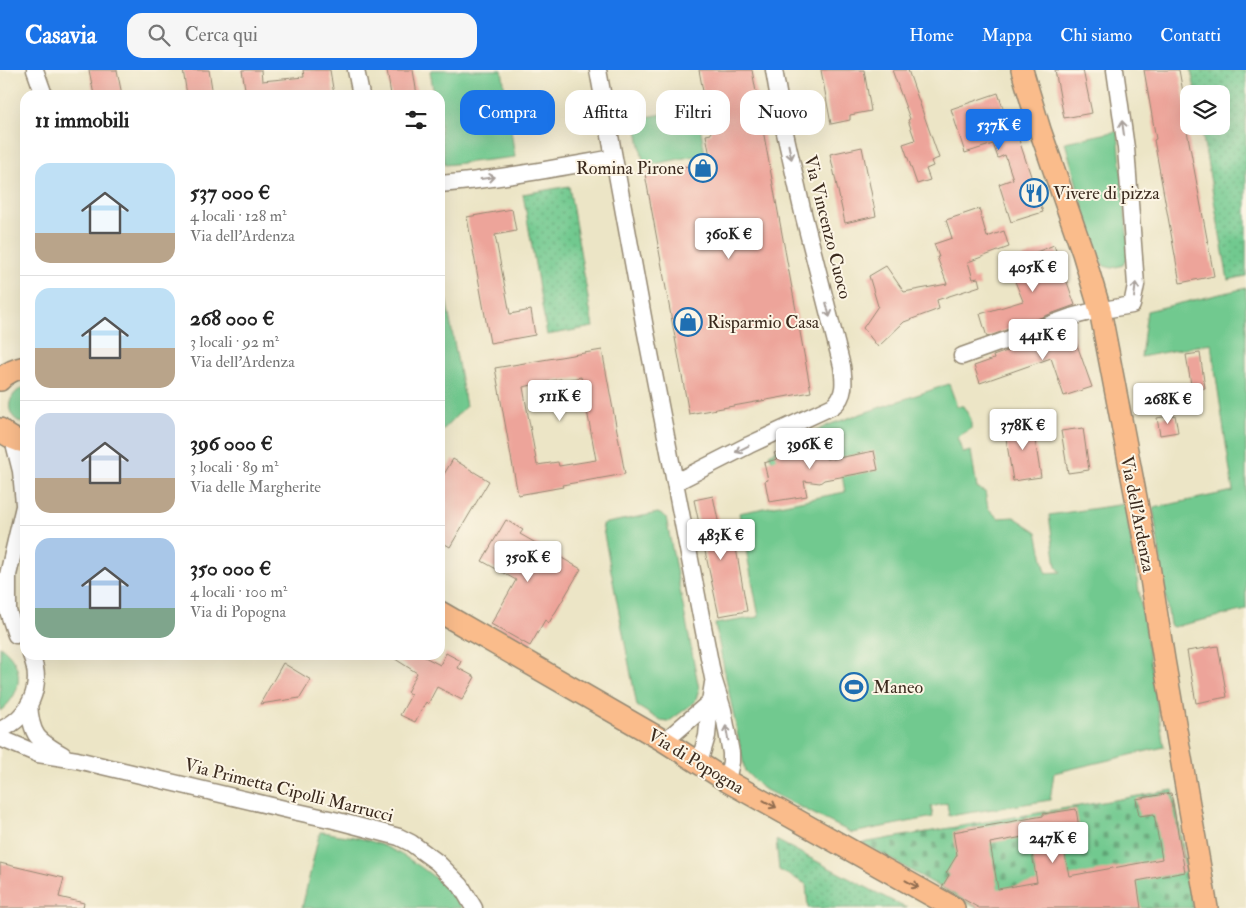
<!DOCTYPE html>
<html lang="it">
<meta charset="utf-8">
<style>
body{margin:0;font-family:"IM FELL Double Pica",serif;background:#f6f6f6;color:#222;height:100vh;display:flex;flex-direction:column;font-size:19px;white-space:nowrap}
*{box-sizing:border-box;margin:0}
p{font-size:16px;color:#767676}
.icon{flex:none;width:28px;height:28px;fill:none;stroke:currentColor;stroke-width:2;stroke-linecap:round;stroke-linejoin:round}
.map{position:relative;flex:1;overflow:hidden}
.side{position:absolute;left:20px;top:20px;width:425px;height:570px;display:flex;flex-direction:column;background:#fff;border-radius:15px;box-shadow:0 5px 20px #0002}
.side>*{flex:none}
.guide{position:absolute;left:460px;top:20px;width:475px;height:45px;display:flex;gap:10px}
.controls{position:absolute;left:1180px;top:15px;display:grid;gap:10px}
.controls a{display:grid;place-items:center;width:50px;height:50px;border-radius:10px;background:#fff;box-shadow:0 5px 20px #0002;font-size:25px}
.price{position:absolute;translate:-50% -42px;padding:0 11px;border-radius:5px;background:#fff;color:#222;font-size:16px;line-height:32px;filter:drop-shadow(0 1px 2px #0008)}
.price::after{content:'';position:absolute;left:50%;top:30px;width:15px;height:11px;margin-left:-8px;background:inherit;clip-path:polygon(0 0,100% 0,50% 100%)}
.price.active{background:#1a73e8;color:#fff}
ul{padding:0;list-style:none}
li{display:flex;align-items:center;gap:15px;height:125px;padding:0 15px}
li+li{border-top:1px solid #e0e0e0}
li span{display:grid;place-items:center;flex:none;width:140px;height:100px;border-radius:15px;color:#555}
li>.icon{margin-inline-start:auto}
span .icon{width:60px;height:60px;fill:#fffc;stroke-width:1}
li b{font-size:21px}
h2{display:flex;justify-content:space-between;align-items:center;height:60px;padding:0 15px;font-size:21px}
.chip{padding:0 18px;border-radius:15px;background:#fff;box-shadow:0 5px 20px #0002;font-size:18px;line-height:45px}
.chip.active{background:#1a73e8;color:#fff}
header{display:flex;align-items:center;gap:30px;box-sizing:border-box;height:70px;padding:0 25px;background:#1a73e8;color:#fff}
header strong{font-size:24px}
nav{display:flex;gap:28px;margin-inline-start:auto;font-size:18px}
.search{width:350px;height:45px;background:#f6f6f6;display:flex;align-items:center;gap:12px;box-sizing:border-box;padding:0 18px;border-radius:15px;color:#767676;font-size:19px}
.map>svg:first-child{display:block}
</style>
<header>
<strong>Casavia</strong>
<div class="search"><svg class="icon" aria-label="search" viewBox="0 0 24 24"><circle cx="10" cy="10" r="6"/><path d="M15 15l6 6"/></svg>Cerca qui</div>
<nav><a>Home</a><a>Mappa</a><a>Chi siamo</a><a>Contatti</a></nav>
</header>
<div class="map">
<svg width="1246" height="838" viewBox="0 0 1246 838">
<defs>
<pattern id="cemetery-stones" width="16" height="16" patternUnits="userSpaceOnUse" patternTransform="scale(1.25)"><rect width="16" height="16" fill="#71c98f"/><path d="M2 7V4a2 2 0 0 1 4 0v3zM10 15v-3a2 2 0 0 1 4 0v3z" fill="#5ea374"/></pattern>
<pattern id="garden-dots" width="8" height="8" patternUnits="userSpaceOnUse" patternTransform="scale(1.25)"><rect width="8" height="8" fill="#71c98f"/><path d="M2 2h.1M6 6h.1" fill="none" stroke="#5ea374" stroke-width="1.8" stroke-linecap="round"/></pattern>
</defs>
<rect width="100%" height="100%" fill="#fcf5e5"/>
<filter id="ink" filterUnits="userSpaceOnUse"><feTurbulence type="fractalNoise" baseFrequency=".02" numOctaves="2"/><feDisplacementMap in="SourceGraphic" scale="10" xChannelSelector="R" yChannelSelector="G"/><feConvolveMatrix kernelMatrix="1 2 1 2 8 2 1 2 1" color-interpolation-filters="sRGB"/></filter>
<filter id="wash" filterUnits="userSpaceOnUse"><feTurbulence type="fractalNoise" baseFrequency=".0096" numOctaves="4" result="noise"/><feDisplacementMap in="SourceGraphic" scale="20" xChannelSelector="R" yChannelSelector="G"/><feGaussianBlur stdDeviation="1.12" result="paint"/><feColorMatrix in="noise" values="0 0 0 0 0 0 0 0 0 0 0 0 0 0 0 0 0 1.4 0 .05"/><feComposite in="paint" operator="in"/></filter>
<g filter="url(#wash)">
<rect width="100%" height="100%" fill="#ece5c6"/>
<path fill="#71c98f" stroke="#567a56" d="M432,0H502L515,87L445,95L440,62V25H434L430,1Z
M697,38L705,84L644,96L635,49Z
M1118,61L1129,185L1123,195L1112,198L1104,196L1095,180L1065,72Z
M440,197L466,336L440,363Z
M1246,218V540L1173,557L1170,555L1153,438L1233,421L1211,273L1141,287L1147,241Z
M949,314L957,336H963L971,349V359L957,367L963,383L971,381L977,418L985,422L988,438L998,448L1014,447L1037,462L1046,503L1061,502L1056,496L1049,445L1125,434L1164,677L1054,703L1050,730L949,746L947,733L931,737L933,747L852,763L762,718L745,701L715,554L759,547L739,443L845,422L839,388L829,370L801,374L802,381L780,406L769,384L828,355Z
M25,317V354C4,348 5,324 25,317Z
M658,443L666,447L699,619L695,632L668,652L661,651L637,636L602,454Z
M0,576C25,594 24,623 0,641Z
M320,762C327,762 333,764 339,765C350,766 360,768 370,771C399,779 447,811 462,838H302L318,769Z"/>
<path fill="url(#cemetery-stones)" stroke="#567a56" d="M1173,720L1193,838H977L862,773Z"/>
<path fill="url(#garden-dots)" stroke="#567a56" d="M1191,0H1246V206L1228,210L1201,56H1221V24H1196Z
M569,116L593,257L547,265L523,124Z
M776,770L900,835L907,838H808L806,814L779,800Z"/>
<g id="blocks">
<path fill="#eda49a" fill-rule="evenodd" d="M89,0H117L122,25H94Z
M183,0H209L213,25H187Z
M242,0H261L262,11L304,7L303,0H330L334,25H246Z
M387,0H413L417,25H391Z
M699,0H752L811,322L689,344L645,104L711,92L706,65L711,64Z
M821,0H864L871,41L850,45V50L831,54Z
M892,0H908L939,88L931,91L933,96L926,99L930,110L917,114L903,74L915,70L908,50L910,49Z
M1055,0H1083L1092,43L1064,48Z
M1144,0H1179L1188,50H1185L1214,206L1180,213L1154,70L1156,69Z
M998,23L1007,50L1012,49L1043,142L1011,152L999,114L1013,109L1005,85L998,88L993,74L965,83L951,39Z
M862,77L876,146L845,153L830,84Z
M512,139L516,161L495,165L510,244L531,240L535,265L490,273L467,147Z
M979,139L987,167L1004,161L1009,177L968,192L973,209L978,208L980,216L937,230L939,239L904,252L878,277L863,258L878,236L869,206L886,196L904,222L947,214L937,187H939L934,174L952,168L946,150Z
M1054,175L1075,235L987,267L980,244L1023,231L1012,204L1018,202L1014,191Z
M1071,258L1092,317L1064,326L1051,288L980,313L974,296L994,289L993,286Z
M602,280L625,404L562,415L563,417L518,425L495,298ZM581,307L596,390L559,396L558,392L537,395L523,317L561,309L562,311Z
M1200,283L1205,318L1192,320L1186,285Z
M1188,320L1191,337L1174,340L1171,323Z
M1175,345L1178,362L1160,365L1157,348Z
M1032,351L1041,407L1013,411L1004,356Z
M1083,358L1089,400L1068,403L1061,361Z
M823,372L826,389L833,388V389L874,381L878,400L824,410L820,413L804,411L807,426L769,432L765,411L768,410L764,393L777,389L774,383L786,378Z
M453,389L489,411L450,477L440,471V411Z
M713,426L720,460H727V479L736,478L747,541L719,546L694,430Z
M506,450L523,460L520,464L581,499L549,553L545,550L530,576L491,554L516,510L482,491Z
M1218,576L1227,627L1196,633L1187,581Z
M446,583L461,591L458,598L475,607L462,630L437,617L428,634L426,632L415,652L400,645L411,625L407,622L417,603L389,585H421L440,595Z
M283,593L311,610L300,628L260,634Z
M1171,723L1185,802L1137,811L1141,838H979L942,817L949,805L946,803L957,785L953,762L1043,746V744L1076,739L1079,758L1061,762L1069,806L1162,789L1154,744L1139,746L1136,729ZM1029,766L1037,812L998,819L990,773Z
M0,793L64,808L59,827L84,833L83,838H0Z"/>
</g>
</g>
<g filter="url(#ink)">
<use href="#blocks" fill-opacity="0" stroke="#948872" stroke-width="1"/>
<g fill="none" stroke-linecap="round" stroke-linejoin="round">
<defs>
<path id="minor" d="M35,0L44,25
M356,0L361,25
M598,0L645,258L713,608L723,640L731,683V692L727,711
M440,114C498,109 556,98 614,88
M962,286L1074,246L1086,243L1132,235L1136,215L1126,78L1115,0
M13,369L21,401L24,434
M676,412L749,375L833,336C846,326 844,311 842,296L803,143L785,63L774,0
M16,565L8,541V505L25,432
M29,634C31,666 37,670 63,685
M0,660C30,647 44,616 31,585
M0,668L38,684L77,690L293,741L334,750L399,767L411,773L437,792L461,816L474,838
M664,671L672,665L710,632L713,613
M699,693L707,666L710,632"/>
<path id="major" d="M1022,0L1040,60L1083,183L1100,240L1148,490L1164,590L1207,838
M0,310C7,302 15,299 25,297
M0,359C7,366 15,371 25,372
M440,542L664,671L727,711L954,838"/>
</defs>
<use href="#minor" stroke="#948872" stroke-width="19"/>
<use href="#major" stroke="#948872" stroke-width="24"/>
<use href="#minor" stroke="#fff" stroke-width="16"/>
<use href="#major" stroke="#fabc8b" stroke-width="21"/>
</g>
<defs><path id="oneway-shaft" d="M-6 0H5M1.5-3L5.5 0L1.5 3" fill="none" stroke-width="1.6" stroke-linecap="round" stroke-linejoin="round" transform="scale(1.25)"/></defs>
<g stroke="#a79f9a">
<use href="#oneway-shaft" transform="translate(1123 58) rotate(-98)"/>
<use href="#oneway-shaft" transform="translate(790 82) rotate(78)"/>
<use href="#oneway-shaft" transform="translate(488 108) rotate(-8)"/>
<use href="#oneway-shaft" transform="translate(1135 220) rotate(-83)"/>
<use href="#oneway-shaft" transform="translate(828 240) rotate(76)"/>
<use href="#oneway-shaft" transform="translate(742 379) rotate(153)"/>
<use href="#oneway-shaft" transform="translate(727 663) rotate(-100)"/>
</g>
<g stroke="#916c4f">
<use href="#oneway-shaft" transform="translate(770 734) rotate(29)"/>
<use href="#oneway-shaft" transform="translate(912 814) rotate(29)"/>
</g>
</g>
<defs>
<symbol id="shop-ring" viewBox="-11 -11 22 22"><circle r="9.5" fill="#fcf5e5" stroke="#1f6fb2" stroke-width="1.5"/><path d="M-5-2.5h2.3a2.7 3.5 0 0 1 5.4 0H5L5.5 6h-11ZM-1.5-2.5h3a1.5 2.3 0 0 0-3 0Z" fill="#1f6fb2"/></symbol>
<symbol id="restaurant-ring" viewBox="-11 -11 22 22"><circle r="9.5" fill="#fcf5e5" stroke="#1f6fb2" stroke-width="1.5"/><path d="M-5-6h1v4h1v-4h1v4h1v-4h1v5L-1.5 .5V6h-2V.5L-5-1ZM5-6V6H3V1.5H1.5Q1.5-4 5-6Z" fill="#1f6fb2"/></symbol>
<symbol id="stadium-ring" viewBox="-11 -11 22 22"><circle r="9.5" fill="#fcf5e5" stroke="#1f6fb2" stroke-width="1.5"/><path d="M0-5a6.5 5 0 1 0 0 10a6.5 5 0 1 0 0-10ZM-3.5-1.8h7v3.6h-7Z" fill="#1f6fb2"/></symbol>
</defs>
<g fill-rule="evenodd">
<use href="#shop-ring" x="687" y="82" width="32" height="32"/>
<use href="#restaurant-ring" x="1018" y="107" width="32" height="32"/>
<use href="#shop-ring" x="672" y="236" width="32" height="32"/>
<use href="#stadium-ring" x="838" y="601" width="32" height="32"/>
</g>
<g text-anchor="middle" stroke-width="4" stroke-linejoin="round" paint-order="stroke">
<g font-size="18" fill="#3b2a1e" stroke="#fcf5e5" text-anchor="start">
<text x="684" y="104" text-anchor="end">Romina Pirone</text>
<text x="1053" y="129">Vivere di pizza</text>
<text x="707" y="258">Risparmio Casa</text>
<text x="873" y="623">Maneo</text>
</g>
<g font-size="18" fill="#3b2a1e" stroke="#fcf5e5">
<text transform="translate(828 157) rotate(76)" y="6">Via Vincenzo Cuoco</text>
<text transform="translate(1138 444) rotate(79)" y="6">Via dell'Ardenza</text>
<text transform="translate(696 691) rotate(31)" y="6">Via di Popogna</text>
<text transform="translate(289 720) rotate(14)" y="6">Via Primetta Cipolli Marrucci</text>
</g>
</g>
</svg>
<div class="controls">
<a><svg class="icon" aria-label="layers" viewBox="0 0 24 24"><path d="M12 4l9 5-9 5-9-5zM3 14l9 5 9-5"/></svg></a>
</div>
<b class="price active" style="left:999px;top:81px">537K €</b>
<b class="price" style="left:729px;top:190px">360K €</b>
<b class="price" style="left:1033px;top:223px">405K €</b>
<b class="price" style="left:1043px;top:291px">441K €</b>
<b class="price" style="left:560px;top:352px">511K €</b>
<b class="price" style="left:1168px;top:355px">268K €</b>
<b class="price" style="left:1023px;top:381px">378K €</b>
<b class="price" style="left:810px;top:400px">396K €</b>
<b class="price" style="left:721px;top:491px">483K €</b>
<b class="price" style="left:528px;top:513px">350K €</b>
<b class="price" style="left:1053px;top:794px">247K €</b>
<div class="guide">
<a class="chip active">Compra</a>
<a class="chip">Affitta</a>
<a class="chip">Filtri</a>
<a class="chip">Nuovo</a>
</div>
<section class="side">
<h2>11 immobili<svg class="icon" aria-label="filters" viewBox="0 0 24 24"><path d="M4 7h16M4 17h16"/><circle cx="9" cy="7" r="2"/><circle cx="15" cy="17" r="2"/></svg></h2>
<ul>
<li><span style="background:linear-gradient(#bfe0f5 70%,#b9a48a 0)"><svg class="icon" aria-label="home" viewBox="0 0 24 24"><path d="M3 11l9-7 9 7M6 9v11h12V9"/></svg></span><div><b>537 000 €</b><p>4 locali · 128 m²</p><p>Via dell'Ardenza</p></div></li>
<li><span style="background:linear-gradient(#bfe0f5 60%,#b9a48a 0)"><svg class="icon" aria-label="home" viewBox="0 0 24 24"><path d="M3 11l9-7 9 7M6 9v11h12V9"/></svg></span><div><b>268 000 €</b><p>3 locali · 92 m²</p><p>Via dell'Ardenza</p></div></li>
<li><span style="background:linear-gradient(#c9d6e8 65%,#b9a48a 0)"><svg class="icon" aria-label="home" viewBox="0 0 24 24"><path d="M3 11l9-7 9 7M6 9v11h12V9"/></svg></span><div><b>396 000 €</b><p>3 locali · 89 m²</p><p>Via delle Margherite</p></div></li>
<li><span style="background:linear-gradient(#a9c7e8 70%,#7fa58c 0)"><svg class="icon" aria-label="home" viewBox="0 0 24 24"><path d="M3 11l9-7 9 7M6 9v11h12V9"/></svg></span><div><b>350 000 €</b><p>4 locali · 100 m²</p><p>Via di Popogna</p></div></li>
</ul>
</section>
</div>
